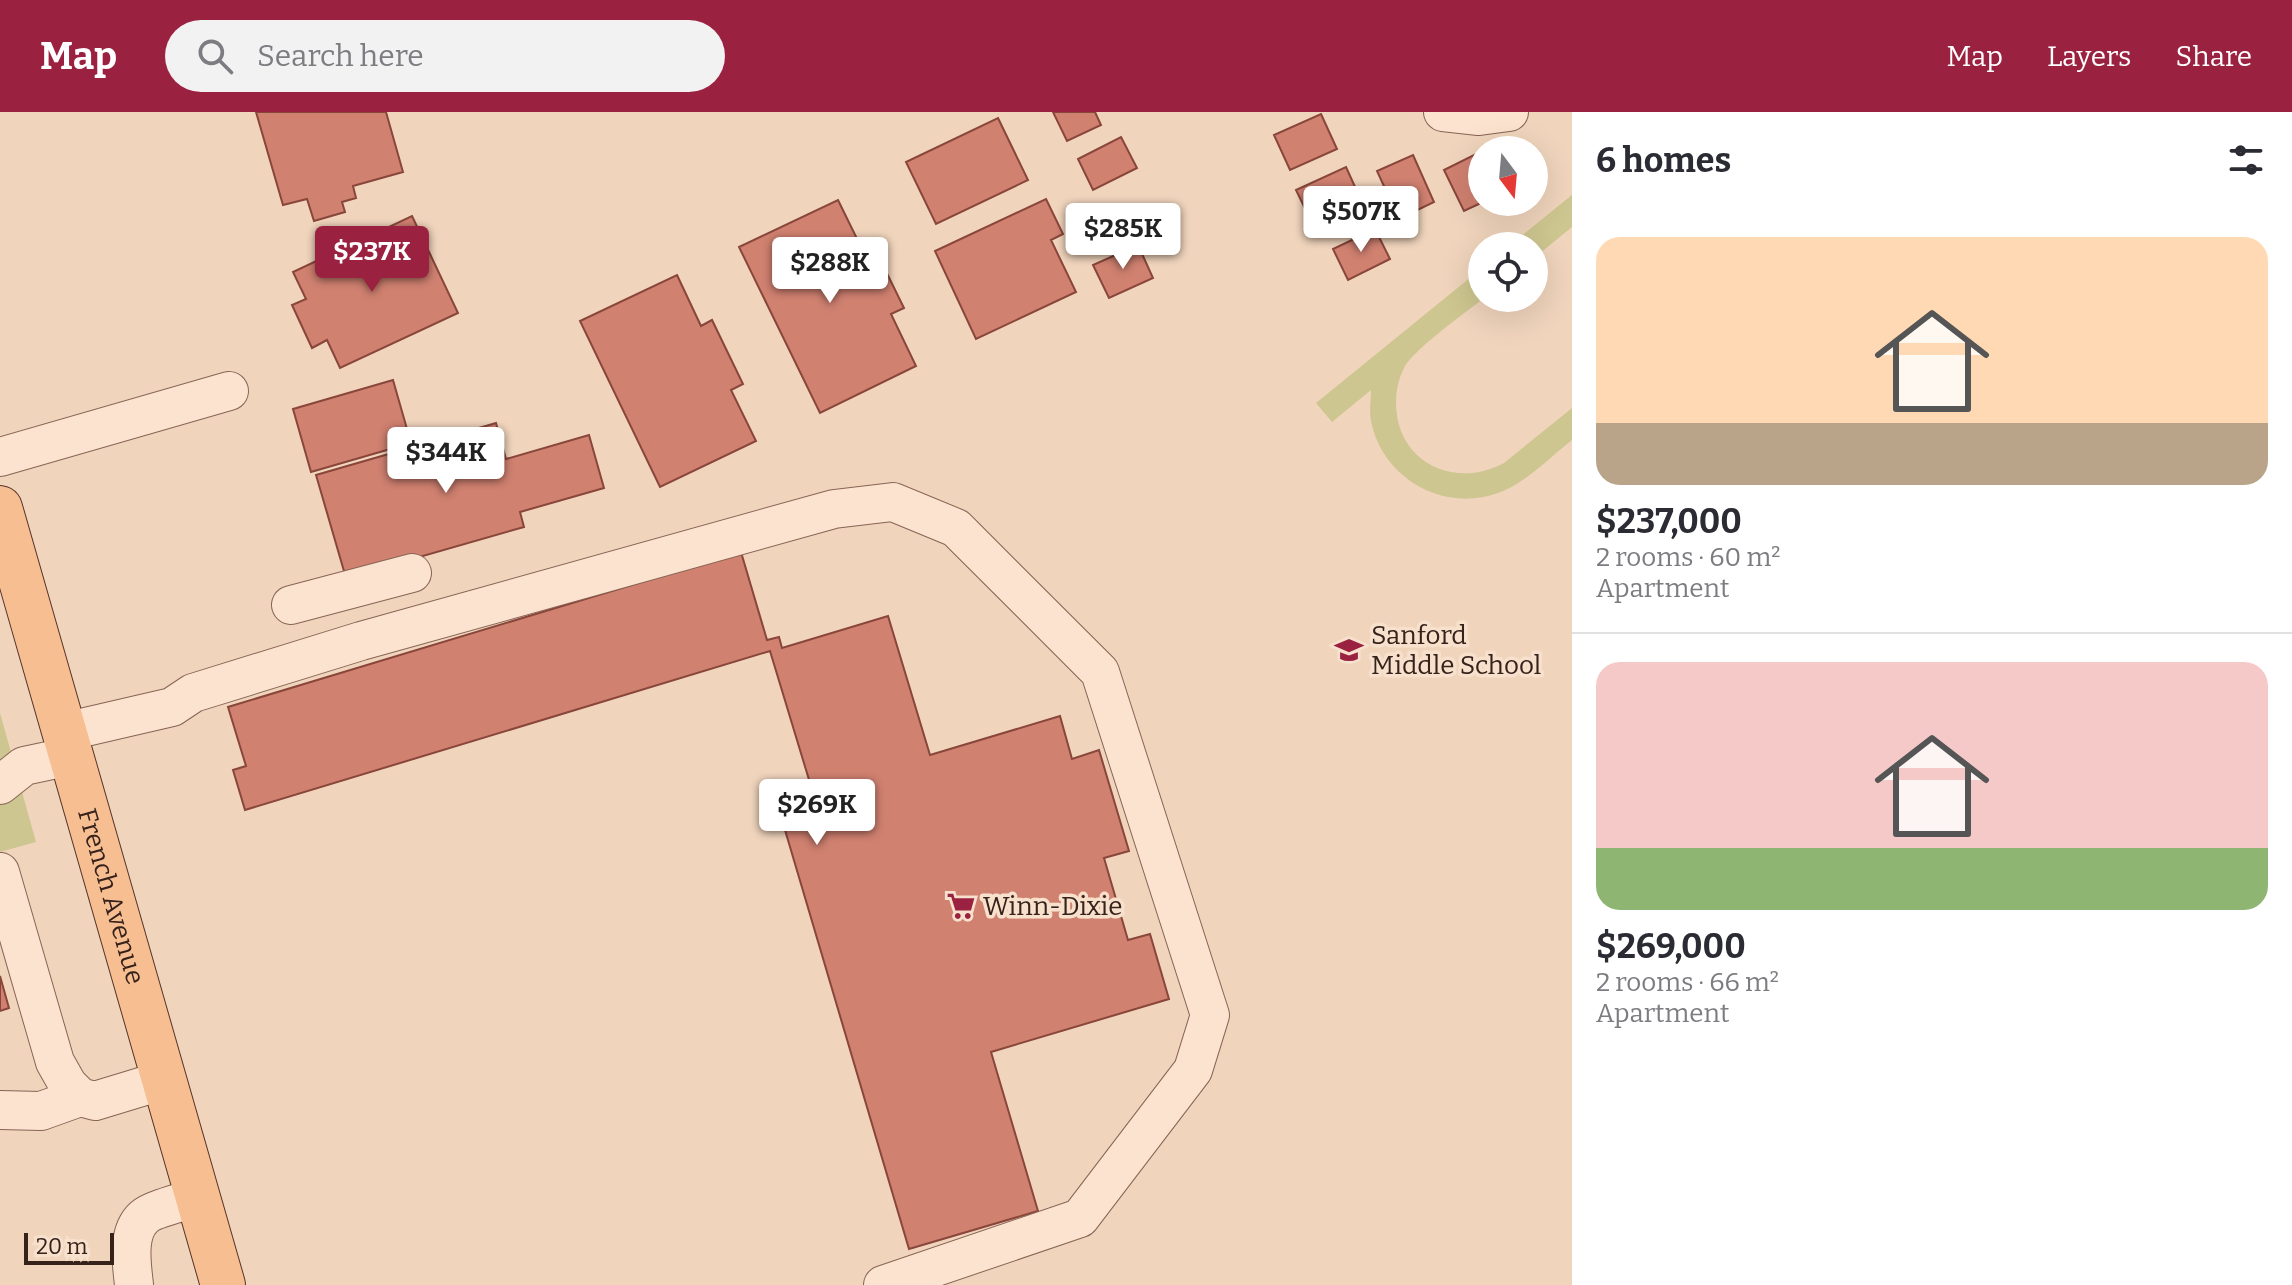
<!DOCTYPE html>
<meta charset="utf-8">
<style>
body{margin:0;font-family:Bitter,serif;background:#f2f2f3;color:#2b2b33;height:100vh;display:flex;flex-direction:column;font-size:30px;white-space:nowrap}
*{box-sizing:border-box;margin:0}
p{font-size:26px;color:#7c7c81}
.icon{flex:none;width:44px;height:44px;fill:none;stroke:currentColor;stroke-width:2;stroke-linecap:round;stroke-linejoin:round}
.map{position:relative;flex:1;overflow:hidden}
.drawer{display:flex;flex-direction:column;background:#fff;width:720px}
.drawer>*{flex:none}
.needle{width:52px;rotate:164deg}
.fabs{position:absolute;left:1468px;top:24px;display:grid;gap:16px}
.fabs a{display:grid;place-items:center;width:80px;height:80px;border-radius:50%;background:#fff;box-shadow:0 8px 32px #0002;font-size:40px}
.scale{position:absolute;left:24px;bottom:20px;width:90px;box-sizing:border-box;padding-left:8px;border:4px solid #36211b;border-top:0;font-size:22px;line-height:28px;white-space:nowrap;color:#36211b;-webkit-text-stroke:6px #f7e0cc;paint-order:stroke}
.price{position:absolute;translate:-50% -68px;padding:0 18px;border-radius:8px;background:#fff;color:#222;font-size:26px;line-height:52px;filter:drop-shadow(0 2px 4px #0008)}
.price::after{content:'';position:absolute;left:50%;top:48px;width:24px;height:18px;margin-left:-12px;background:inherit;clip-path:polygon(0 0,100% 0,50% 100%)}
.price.current{background:#9a2240;color:#fff}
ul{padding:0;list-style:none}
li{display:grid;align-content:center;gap:16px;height:424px;padding:0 24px}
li+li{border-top:2px solid #e1e1e2}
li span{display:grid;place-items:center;height:248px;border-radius:24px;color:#555}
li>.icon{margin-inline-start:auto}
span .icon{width:144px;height:144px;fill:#fffc;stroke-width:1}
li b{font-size:34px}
h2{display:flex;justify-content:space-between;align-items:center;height:96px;padding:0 24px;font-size:34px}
header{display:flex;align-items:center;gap:48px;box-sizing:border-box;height:112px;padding:0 40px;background:#9a2240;color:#fff}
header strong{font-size:38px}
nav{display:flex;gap:44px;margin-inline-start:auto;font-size:28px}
.search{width:560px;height:72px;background:#f2f2f3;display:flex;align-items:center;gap:20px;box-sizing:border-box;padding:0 28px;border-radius:44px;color:#7c7c81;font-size:30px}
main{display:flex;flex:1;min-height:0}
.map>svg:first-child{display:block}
</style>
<header>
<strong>Map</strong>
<div class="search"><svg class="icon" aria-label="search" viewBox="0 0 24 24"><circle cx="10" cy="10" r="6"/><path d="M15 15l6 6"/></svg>Search here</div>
<nav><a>Map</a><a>Layers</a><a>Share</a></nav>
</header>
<main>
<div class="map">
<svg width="1572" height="1173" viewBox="0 0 1572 1173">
<rect width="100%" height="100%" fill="#f0d4bc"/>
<path fill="#cec690" d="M1572,83V115L1534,146V134H1509Z
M1482,156V186H1484C1464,202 1418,234 1405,254C1399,265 1396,278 1396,289C1395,350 1454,378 1504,351L1572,296V328C1549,346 1526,371 1498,381C1443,401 1382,366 1371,309C1369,299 1371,288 1371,278L1332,310L1316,291Z
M0,601L36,730L0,740Z"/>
<path fill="#d08170" stroke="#89463a" stroke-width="2" d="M256,0H386L403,60L353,74L356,86L342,90L345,100L314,109L307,87L283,93Z
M1053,0H1095L1101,13L1067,29Z
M1321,2L1337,37L1290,58L1274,23Z
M998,6L1028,68L936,112L906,50Z
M1121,25L1137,56L1093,78L1078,47Z
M1478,41L1482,49L1483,90L1464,99L1444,58Z
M1413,43L1434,90L1399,107L1377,59Z
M1346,55L1361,88L1312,111L1296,78Z
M1046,87L1063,122L1051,128L1076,180L976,227L935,139Z
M838,88L863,139L873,133L904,196L891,202L916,254L820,301L739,135Z
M412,104L458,201L340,256L327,228L312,236L292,193L306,187L293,160Z
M1375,117L1390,147L1348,168L1333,137Z
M1138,133L1153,166L1109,186L1093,153Z
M677,163L701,214L712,208L743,272L731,278L756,329L660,375L580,209Z
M393,268L411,331L311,360L293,297Z
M496,311L506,347L589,323L604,376L520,400L524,415L346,466L316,363Z
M741,440L767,528L779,525L782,536L888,504L930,643L1060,604L1072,647L1099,638L1129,739L1104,746L1128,828L1150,822L1169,887L991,940L1038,1099L909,1137L785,718L804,713L794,677L810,671L770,539L245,698L233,658L246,654L228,595Z
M0,864L9,896L0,899Z"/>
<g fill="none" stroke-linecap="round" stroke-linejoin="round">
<defs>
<path id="minor" d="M1443,0L1479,4L1509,0
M0,345L229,279
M291,493L412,461
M64,620L172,595L193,581L361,529L834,397L893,390L956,416L1100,560L1210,903L1193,958L1080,1106L883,1173
M0,673L24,654L71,644
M0,760L55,950L68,973L80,985L95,989L164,968
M0,998L41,999L80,985
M134,1173C132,1153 126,1121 144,1105C151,1098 186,1089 198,1085"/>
<g id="major">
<path id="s1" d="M0,396L223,1173"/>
</g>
</defs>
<use href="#minor" stroke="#886455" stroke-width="40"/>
<use href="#major" stroke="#55342a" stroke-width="46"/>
<use href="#minor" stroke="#fbe3d0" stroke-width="38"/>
<use href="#major" stroke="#f6be91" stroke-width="44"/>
</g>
<defs>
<symbol id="school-bare" viewBox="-9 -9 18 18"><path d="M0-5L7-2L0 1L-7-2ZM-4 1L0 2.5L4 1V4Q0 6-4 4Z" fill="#9a2240" stroke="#f7e0cc" stroke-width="2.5" paint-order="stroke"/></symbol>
<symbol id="supermarket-bare" viewBox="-9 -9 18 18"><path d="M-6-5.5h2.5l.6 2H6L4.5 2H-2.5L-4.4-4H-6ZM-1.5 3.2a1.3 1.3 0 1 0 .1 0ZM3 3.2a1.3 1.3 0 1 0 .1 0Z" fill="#9a2240" stroke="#f7e0cc" stroke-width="2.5" paint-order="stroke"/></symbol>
</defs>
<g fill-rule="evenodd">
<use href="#school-bare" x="1329" y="518" width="40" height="40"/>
<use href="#supermarket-bare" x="941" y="774" width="40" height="40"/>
</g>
<g text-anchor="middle" stroke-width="7" stroke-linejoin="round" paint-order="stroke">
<g font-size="26" fill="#36211b" stroke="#f7e0cc" text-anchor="start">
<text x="1371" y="532">Sanford<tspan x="1371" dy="30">Middle School</tspan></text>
<text x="983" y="803">Winn-Dixie</text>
</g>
<g font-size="26" fill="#36211b" stroke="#f7e0cc">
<text dy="9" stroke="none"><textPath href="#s1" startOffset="404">French Avenue</textPath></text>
</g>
</g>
</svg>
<div class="fabs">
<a><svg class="needle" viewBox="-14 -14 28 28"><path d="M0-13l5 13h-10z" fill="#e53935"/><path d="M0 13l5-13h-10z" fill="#7c7c81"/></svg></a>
<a><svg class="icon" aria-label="locate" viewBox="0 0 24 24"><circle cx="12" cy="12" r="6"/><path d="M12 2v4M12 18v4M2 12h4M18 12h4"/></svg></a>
</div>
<div class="scale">20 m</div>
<b class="price" style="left:1361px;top:142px">$507K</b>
<b class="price" style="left:1123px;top:159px">$285K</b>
<b class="price current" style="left:372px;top:182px">$237K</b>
<b class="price" style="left:830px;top:193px">$288K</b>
<b class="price" style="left:446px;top:383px">$344K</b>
<b class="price" style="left:817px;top:735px">$269K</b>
</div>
<section class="drawer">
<h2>6 homes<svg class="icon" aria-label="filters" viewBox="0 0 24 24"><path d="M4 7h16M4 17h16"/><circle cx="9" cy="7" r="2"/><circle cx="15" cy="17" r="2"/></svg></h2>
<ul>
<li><span style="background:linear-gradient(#ffd9b3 75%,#b9a48a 0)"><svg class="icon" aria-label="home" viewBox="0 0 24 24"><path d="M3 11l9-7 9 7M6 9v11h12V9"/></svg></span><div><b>$237,000</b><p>2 rooms · 60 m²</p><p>Apartment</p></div></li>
<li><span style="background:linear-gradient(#f6c9c9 75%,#8fb573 0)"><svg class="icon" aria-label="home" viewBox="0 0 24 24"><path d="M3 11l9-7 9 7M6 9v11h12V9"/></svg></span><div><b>$269,000</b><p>2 rooms · 66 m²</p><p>Apartment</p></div></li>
</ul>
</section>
</main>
